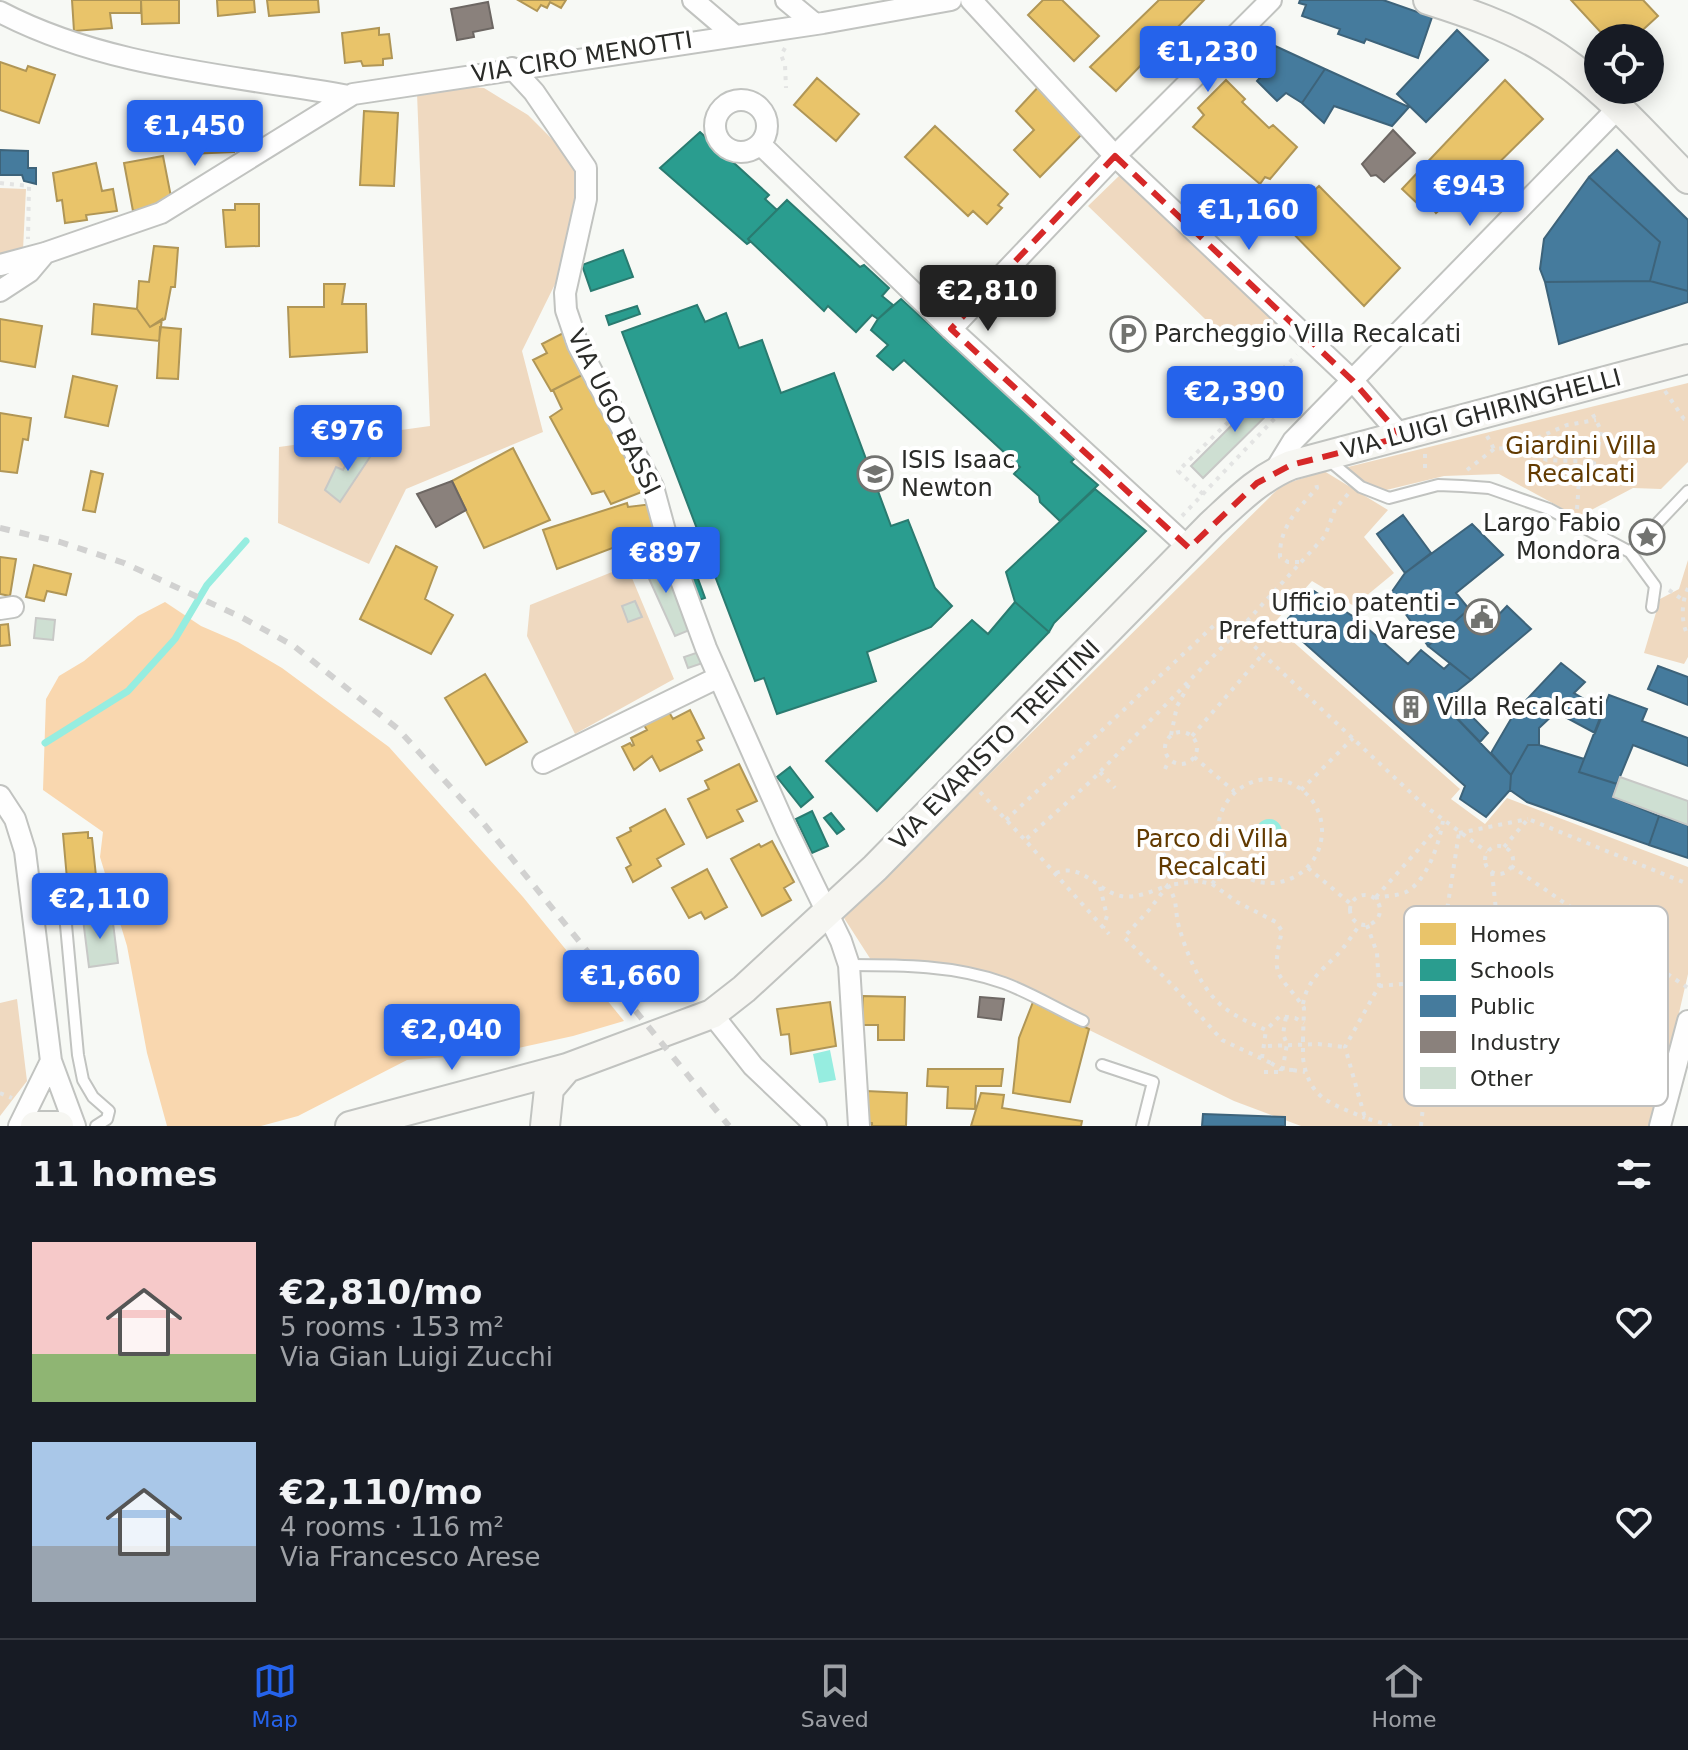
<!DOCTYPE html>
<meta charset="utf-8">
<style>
body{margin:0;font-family:"DejaVu Sans",sans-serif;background:#242831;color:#f1f3f6;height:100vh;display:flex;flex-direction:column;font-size:30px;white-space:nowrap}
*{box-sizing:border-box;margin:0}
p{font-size:26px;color:#9ea1a6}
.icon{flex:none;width:44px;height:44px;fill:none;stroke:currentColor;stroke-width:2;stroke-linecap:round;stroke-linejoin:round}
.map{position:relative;height:1126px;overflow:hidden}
.details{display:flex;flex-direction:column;background:#171b24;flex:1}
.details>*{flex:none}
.controls{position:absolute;left:1584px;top:24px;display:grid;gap:16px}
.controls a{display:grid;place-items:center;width:80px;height:80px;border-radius:50%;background:#171b24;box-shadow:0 4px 20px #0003;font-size:40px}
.price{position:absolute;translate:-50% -68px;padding:0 18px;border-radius:8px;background:#2563eb;color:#fff;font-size:26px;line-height:52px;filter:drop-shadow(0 2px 4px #0008)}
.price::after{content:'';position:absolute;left:50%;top:48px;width:24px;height:18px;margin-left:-12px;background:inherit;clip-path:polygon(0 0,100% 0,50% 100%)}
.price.on{background:#222;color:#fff}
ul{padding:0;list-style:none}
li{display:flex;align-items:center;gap:24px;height:200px;padding:0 32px}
li span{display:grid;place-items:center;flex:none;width:224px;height:160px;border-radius:0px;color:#555}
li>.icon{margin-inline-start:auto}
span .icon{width:96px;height:96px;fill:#fffc;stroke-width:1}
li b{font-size:34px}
h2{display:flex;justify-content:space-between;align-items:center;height:96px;padding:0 32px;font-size:34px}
.menu{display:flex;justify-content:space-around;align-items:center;height:112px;border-top:2px solid #363941;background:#171b24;font-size:22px;color:#9ea1a6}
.menu a{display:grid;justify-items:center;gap:4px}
.menu .on{color:#2563eb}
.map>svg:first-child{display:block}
</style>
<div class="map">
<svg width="1688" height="1126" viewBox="0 0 1688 1126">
<rect width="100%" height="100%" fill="#f7f9f5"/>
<path fill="#efd9c0" d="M449,85L484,88L528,115L561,148L580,178L576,218L561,272L522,351L543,432L406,489L369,564L278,523L279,447L430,426L417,93Z
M1120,175L1276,322C1263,336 1254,353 1233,346L1088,206Z
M0,188L26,189L23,250L0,255Z
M1688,383V462L1661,489L1633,488L1578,517L1499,474L1444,476L1378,492L1340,469Z
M1324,471L1388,510L1364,537L1394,573L1354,606L1312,581L1273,624L1460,789L1451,799L1485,824L1507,798L1688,867V974L1653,1126H1301L1234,1101L983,978L873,963L844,918L1282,485Z
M1688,560V657L1684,664L1644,653L1660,599L1679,589Z
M627,566L674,679L575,734L527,636L530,605Z
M17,999L27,1081L0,1116V1003Z"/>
<path fill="#f9d7af" d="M165,602L201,626L238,642L282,668L389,747L523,897L624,1021L573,1036L496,1053L407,1060L298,1116L261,1126H167L147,1053L127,946L100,857L103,832L43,790L46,699L59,676L84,661L138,616Z"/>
<path fill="#96ede0" d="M1256 832a13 13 0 1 1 26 0a13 13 0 1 1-26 0Z
M830,1050L836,1080L819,1083L813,1054Z"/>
<path fill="#e9c46a" stroke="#b09656" stroke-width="2" d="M72,0H141V13H110L112,28L74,31Z
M141,0H179V23L142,24Z
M217,0H254L255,12L218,16Z
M267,0H318L319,12L269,16Z
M518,0H566L561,8L550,2L547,8L541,5L537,11Z
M1043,0H1062L1099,36L1074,61L1028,15Z
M1159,0H1204L1116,91L1090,67Z
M1571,0H1643L1658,16L1634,38H1606Z
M379,28V35L389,34L392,58L383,59V65L363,66L361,61L345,63L342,33Z
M0,62L26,71L28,66L55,75L39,123L0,110Z
M817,78L859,114L836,141L794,105Z
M1226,80L1245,99L1242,102L1269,128L1273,125L1297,147L1270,179L1265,177L1260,184L1193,127L1204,115L1198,108Z
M1505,80L1543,119L1459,202L1454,197L1436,213L1425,199L1419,205L1402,189Z
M1041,84L1086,130L1040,177L1014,150L1034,130L1016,111Z
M212,106L213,109L247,106L252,145L234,147V152L189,154L185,108Z
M364,111L398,113L394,186L360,185Z
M935,126L1008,194L998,205L1002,208L987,224L973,211L968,216L905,157Z
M163,156L172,202L133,211L124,163Z
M96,163L102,191L113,189L117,211L86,215L87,220L65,223L62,200L57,201L53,173Z
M1319,186L1400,268L1364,306L1281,221Z
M235,204H259V246L226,247L223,210H235Z
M154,246L178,248L175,287H171L165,319L150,327L137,309L139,281L149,282Z
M324,284H345L342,304H366L367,352L290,357L288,307H324Z
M94,304L137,309L150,327L162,319L159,341L92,334Z
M0,319L42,326L35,367L0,361Z
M160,327L181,329L178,379L157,378Z
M567,331L588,372L551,391L533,360L547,353L542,344Z
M588,372L652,488L611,504L604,491L592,494L550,417L562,409L553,390Z
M73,376L117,386L108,426L65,417Z
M0,413L31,418L28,440L23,439L17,473L0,471Z
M513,448L550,520L484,548L452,481Z
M91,471L103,474L95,512L83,510Z
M627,503L628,507L652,504L661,547L647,550L644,536L557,569L543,530Z
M396,546L437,567L425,599L453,615L431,654L360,619Z
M0,557L16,559L10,596L0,594Z
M34,565L71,574L66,595L47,591L44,601L26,597Z
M8,624L10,645L0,646V625Z
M485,674L527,742L486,765L445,698Z
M690,710L704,738L697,741L702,750L660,771L652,756L634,770L622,747L630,743L632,746L634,745L631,738L647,730L644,725L669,712L673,719Z
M739,764L757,801L737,810L743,821L707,838L688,799L709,789L705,781Z
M665,809L684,844L657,859L661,866L633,882L626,868L631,865L617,838L631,831L630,828Z
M88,832V838H92L96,876L67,879L63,834Z
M772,841L794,882L784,888L791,900L762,916L731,859L759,844L761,847Z
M707,869L727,907L705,919L701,912L689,918L672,888Z
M863,996L905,997L904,1040H878V1025H862Z
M830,1002L836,1046L791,1054L789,1034L781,1035L777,1009Z
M1033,1002L1089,1029L1070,1102L1013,1093L1019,1038Z
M928,1069H1003L1001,1086H976L975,1109L947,1108L948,1087L927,1086Z
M866,1091L907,1093L906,1126H872V1123L865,1122Z
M981,1093L1004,1095L1002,1108L1082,1121L1081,1126H971Z"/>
<path fill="#2a9d8f" stroke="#2a7b70" stroke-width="2" d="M700,132L769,195L765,199L777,210L748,239L750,242L747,244L660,168Z
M787,200L860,267L864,265L889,288L882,296L893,305L878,319L872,315L856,332L828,306L824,311L748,239Z
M623,250L633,277L591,291L582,265Z
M901,299L1076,457L1071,462L1098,485L1060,521L1040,502L1039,496L1014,474L1020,467L904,360L893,370L877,356L888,345L871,330L878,319Z
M697,305L705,322L726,313L739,348L762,340L781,393L834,373L891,526L908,520L935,588L952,606L931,627L867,652L876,681L777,714L764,678L755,681L622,332Z
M637,306L640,314L609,325L606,316Z
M1095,489L1146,531L1054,623L1049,632L1015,602L1006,572Z
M693,565L705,598L696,601L684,568Z
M1015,602L1049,632L877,811L826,761L972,620L988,634Z
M790,767L813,797L801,807L777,777Z
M812,811L828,846L812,853L796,819Z
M831,813L844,829L837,834L824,818Z"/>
<path fill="#457b9d" stroke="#3d637a" stroke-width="2" d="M1300,0H1383L1432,17L1418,58L1366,39L1364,43L1338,34L1340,29L1302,16L1306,5L1299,3Z
M1457,30L1488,60L1426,122L1397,94Z
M1273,45L1325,69L1302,103L1286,93L1277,101L1257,81L1265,72L1255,63Z
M1325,69L1409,107L1392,126L1334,106L1324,123L1302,103Z
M0,150L28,151V168H36V184L24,181L22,175H0Z
M1617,150L1688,220V291L1650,281L1660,242L1589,177Z
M1589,177L1660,242L1650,281L1545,282L1540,269L1544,239Z
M1650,281L1688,291V302L1559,344L1545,282Z
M1403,515L1431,553L1405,573L1377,534Z
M1472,524L1503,555L1456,593L1469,609L1428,646L1391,593L1405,573Z
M1314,591L1357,619L1408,664L1421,650L1444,669L1450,663L1471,680L1442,703L1511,775L1510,790L1486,817L1460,799L1465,786L1283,624Z
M1507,606L1531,629L1471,680L1428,646L1469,609L1489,625Z
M1561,663L1585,682L1574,693L1604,711L1595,733L1556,712L1539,728V745H1528L1511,775L1491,753L1515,712Z
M1658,666L1688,677V705L1648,689Z
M1609,695L1647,709L1642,721L1688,738V766L1633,745L1617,784L1579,772Z
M1458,702L1488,733L1480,742L1449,710Z
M1528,745H1539L1584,759L1579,772L1617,784L1613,797L1659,816L1649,845L1527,802L1510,790L1511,775Z
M1659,816L1688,825V858L1649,845Z
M1203,1114L1285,1117V1126H1202Z"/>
<path fill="#8a817c" stroke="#6d6763" stroke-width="2" d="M488,2L493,28L473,32L474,37L457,40L451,9Z
M1393,130L1415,153L1384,182L1376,175L1371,176L1362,164Z
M452,481L466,510L436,527L417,494Z
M106,896L108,916L90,918L88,899Z
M980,997L1004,999L1001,1020L978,1017Z"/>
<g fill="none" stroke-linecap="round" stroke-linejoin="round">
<path stroke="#96ede0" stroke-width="7" d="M45,743L128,691L175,639L207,585L246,541"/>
</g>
<path fill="#cedfd2" stroke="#c7c8c6" stroke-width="2" d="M1266,391L1278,404L1203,478L1191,466Z
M355,447L374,451L340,502L325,490L336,467L343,470Z
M658,554L692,629L675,636L641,561Z
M635,601L642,617L628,622L622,606Z
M36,618L55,620L53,640L34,638Z
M699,652L703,663L688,668L684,657Z
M1620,777L1688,801V825L1613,797Z
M112,915L118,963L89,967L83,919Z"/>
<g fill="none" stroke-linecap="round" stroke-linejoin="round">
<defs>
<path id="lane" d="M1331,462L1361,487L1389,498L1438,485L1462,486L1489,488L1549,509L1630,552L1655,586L1652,607
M1630,552L1688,491
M74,897L66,925L78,1055L83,1080L93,1097L109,1111L107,1119L96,1126
M849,965C901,965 954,965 1004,983C1031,993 1057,1009 1083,1021
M1102,1065L1153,1082L1142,1126"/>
<path id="street" d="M693,0L734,35
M786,0L815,24
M971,0L1115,156L1353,381L1402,437
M0,12C107,68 232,75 349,96
M512,68L534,92L586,168V199L565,293L566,310L578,345L653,487L671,553L706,648L786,828L841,941L849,965L859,1126
M715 126a26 26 0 1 1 52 0a26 26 0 1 1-52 0Z
M760,144L951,329L1189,548
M0,265L45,253L161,213L353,94L823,23L951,0
M0,291L29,272L45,253
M951,329L1115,156L1271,0
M1274,472L1293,441L1618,108
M0,609L13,607
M543,763L719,677
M0,796L15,819L25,851L51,1061L75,1126
M712,1014L753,1066L816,1126
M19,1126L51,1061
M1660,1126L1688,1021"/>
<path id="secondary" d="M1428,0C1466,12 1507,26 1542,47C1598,80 1643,133 1688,179
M35,1126H59
M350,1126L567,1068L712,1014L744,989L875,868L1211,525C1236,502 1259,478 1291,465L1688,359
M545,1126L549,1089L567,1068"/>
</defs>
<use href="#lane" stroke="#c1c3c0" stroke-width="14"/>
<use href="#street" stroke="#c1c3c0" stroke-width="24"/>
<use href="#secondary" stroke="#c1c3c0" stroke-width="32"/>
<path stroke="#e3e4e3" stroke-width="4" stroke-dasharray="4 6" stroke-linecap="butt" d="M785,48L781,55L785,65L786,88
M0,183L29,186L28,239
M1665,391L1684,419H1688
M1487,436L1494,449L1516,447L1567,425L1596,420
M1516,447L1547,460L1594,462
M1425,454V474
M1467,470L1494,449
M1203,494L1178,471L1297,355
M1348,494L1335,509L1325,536L1238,631L1425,806L1487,852
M1577,509L1579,481H1595L1594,462L1602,432L1590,409
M1182,516L1277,416L1281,415L1283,418
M1299,562H1288L1280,557C1279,527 1298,509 1317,488L1316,483
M1688,588C1681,603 1681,622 1688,636
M1669,590L1683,600
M1165 748a16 16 0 1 1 32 0a16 16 0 1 1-32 0Z
M1171,735L1177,706L1191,681
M1192,736L1263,654
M1194,757L1234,791
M1165,769L1169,760
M1100,772L1115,788
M1218 831a52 52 0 1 1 104 0a52 52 0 1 1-104 0Z
M1301,790L1353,738
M980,792L1025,840
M1006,820L1223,617L1238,631L1091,781L1025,840L1109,934
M1459,833L1528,819
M1485 860a14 14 0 1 1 28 0a14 14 0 1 1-28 0Z
M1504,847L1528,819L1688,884
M1179,864L1198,881L1212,884L1228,863
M1511,866L1688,988
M1308,868L1351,904
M1492,872L1501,958L1496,993
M1056,873C1082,862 1097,891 1121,896C1135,899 1153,891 1166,886
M1198,881L1168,885C1179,905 1174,908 1179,927C1187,955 1202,992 1226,1009C1238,1018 1253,1024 1266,1030L1280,1016L1295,1018L1304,1023
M1212,884L1237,902L1276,922L1282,931C1270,981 1279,971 1304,1008L1303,1038
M1168,885L1149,910L1124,937L1178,991L1222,1040L1271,1063
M1100,887L1107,916L1103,928
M1350 910a15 15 0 1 1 30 0a15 15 0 1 1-30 0Z
M1376,897L1442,823
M1375,898C1384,896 1398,896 1406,892C1428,880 1439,843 1443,821
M1367,925L1377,953L1379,986L1345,1047L1365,1118L1392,1126
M1379,986L1436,981L1496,993L1526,1017L1529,1055L1592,1062L1593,1047L1653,1058L1646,1088
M1303,1004C1307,981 1320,972 1336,956C1345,947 1352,935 1360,925
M1268,1046L1318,1044L1345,1047
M1262,1058L1266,1030
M1303,1058C1309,1100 1331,1103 1365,1118
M1293,1070L1305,1072
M1264,1072H1282L1287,1044L1283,1034L1286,1017
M0,1093L12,1098
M1421,1126L1436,981L1459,833"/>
<use href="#lane" stroke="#fefefe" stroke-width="10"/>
<use href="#street" stroke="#fefefe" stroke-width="20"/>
<use href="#secondary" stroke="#f6f6f2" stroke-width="28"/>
<path stroke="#d1d1d0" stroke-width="6" stroke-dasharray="10 10" stroke-linecap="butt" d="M0,528L60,542L124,563L243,618L294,646L398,729L484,824L729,1126"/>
<path stroke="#e3e4e3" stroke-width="4" stroke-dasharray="4 6" stroke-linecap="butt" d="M1303,1038V1058
M1271,1063L1280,1069L1293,1070"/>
</g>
<path fill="none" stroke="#d62828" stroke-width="6" stroke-dasharray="16 10" stroke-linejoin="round" d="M1115,156L1353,381L1402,437L1291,465L1257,483L1189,548L951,329Z"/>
<defs>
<symbol id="parking-ring" viewBox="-11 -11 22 22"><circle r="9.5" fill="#fff" stroke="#727370" stroke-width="1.5"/><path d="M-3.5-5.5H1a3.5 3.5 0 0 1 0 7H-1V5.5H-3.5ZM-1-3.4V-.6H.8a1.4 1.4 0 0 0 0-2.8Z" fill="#727370"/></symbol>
<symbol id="school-ring" viewBox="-11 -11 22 22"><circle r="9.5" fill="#fff" stroke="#727370" stroke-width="1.5"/><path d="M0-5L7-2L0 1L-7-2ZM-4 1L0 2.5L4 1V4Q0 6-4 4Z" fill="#727370"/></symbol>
<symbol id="sight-ring" viewBox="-11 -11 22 22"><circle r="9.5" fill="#fff" stroke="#727370" stroke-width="1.5"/><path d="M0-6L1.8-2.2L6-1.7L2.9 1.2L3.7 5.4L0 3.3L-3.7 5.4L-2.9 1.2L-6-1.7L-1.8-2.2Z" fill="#727370"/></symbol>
<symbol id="civic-ring" viewBox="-11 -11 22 22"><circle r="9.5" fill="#fff" stroke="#727370" stroke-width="1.5"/><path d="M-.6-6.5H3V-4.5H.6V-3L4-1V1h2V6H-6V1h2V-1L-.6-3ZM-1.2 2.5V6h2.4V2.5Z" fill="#727370"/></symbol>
<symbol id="building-ring" viewBox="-11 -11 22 22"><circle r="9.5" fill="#fff" stroke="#727370" stroke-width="1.5"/><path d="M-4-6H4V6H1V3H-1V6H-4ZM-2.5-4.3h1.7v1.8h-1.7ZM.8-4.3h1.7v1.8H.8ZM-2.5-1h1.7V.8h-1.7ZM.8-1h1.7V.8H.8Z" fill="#727370"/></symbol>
</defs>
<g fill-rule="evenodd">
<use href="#parking-ring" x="1108" y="314" width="40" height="40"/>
<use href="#school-ring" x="855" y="454" width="40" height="40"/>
<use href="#sight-ring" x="1627" y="517" width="40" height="40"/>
<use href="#civic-ring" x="1462" y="597" width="40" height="40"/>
<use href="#building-ring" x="1391" y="687" width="40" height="40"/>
</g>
<g text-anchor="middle" stroke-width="8" stroke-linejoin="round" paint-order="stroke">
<g font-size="24" fill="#2a2b28" stroke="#fff">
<text transform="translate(582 57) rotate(-9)" y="8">VIA CIRO MENOTTI</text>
<text transform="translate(614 412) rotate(64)" y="8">VIA UGO BASSI</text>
<text transform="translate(1481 414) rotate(-15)" y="8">VIA LUIGI GHIRINGHELLI</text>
<text transform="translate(995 745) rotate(-45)" y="8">VIA EVARISTO TRENTINI</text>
</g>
<g font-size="24" fill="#2a2b28" stroke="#fff" text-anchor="start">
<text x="1154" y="342">Parcheggio Villa Recalcati</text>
<text x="901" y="468">ISIS Isaac<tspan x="901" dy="28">Newton</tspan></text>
<text x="1621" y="531" text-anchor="end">Largo Fabio<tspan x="1621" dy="28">Mondora</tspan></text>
<text x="1456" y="611" text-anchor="end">Ufficio patenti -<tspan x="1456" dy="28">Prefettura di Varese</tspan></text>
<text x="1437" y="715">Villa Recalcati</text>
</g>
<g font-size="24" fill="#623a00" stroke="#fff">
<text x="1581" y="454">Giardini Villa<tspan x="1581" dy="28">Recalcati</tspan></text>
<text x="1212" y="847">Parco di Villa<tspan x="1212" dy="28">Recalcati</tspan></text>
</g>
</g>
<rect x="1404" y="906" width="264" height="200" rx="12" fill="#fff" stroke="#bfbfbe" stroke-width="2"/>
<rect x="1420" y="923" width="36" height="22" fill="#e9c46a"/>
<rect x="1420" y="959" width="36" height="22" fill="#2a9d8f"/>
<rect x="1420" y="995" width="36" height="22" fill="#457b9d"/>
<rect x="1420" y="1031" width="36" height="22" fill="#8a817c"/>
<rect x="1420" y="1067" width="36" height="22" fill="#cedfd2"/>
<g font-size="22" fill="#2a2b28">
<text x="1470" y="942">Homes</text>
<text x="1470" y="978">Schools</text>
<text x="1470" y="1014">Public</text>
<text x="1470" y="1050">Industry</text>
<text x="1470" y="1086">Other</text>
</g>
</svg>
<div class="controls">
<a><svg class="icon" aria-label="locate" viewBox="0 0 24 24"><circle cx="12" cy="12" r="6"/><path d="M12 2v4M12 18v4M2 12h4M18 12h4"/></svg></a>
</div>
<b class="price" style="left:1208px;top:94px">€1,230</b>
<b class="price" style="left:195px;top:168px">€1,450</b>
<b class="price" style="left:1470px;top:228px">€943</b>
<b class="price" style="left:1249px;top:252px">€1,160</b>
<b class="price on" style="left:988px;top:333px">€2,810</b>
<b class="price" style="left:1235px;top:434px">€2,390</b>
<b class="price" style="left:348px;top:473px">€976</b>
<b class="price" style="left:666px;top:595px">€897</b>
<b class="price" style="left:100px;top:941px">€2,110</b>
<b class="price" style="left:631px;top:1018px">€1,660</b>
<b class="price" style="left:452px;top:1072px">€2,040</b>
</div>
<section class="details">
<h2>11 homes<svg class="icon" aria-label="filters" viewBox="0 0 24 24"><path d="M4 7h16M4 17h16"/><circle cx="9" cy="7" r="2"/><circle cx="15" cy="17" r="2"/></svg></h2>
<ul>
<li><span style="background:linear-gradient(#f6c9c9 70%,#8fb573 0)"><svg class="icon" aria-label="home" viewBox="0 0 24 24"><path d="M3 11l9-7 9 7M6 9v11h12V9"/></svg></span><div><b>€2,810/mo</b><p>5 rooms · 153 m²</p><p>Via Gian Luigi Zucchi</p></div><svg class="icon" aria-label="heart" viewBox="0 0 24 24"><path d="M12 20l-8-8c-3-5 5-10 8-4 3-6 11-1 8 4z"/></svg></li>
<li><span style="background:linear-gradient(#a9c7e8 65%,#9aa5b1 0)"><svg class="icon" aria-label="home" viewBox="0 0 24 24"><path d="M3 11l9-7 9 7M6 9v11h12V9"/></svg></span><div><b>€2,110/mo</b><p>4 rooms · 116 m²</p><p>Via Francesco Arese</p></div><svg class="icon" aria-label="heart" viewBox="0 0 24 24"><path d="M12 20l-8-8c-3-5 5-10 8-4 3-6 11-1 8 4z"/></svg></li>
</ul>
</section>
<nav class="menu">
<a class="on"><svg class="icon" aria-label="map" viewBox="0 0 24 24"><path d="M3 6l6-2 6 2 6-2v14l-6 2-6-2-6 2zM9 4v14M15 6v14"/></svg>Map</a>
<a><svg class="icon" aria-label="saved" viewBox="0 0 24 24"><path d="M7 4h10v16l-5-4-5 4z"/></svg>Saved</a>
<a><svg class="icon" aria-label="home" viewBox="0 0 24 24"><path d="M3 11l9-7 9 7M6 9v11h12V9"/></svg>Home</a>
</nav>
